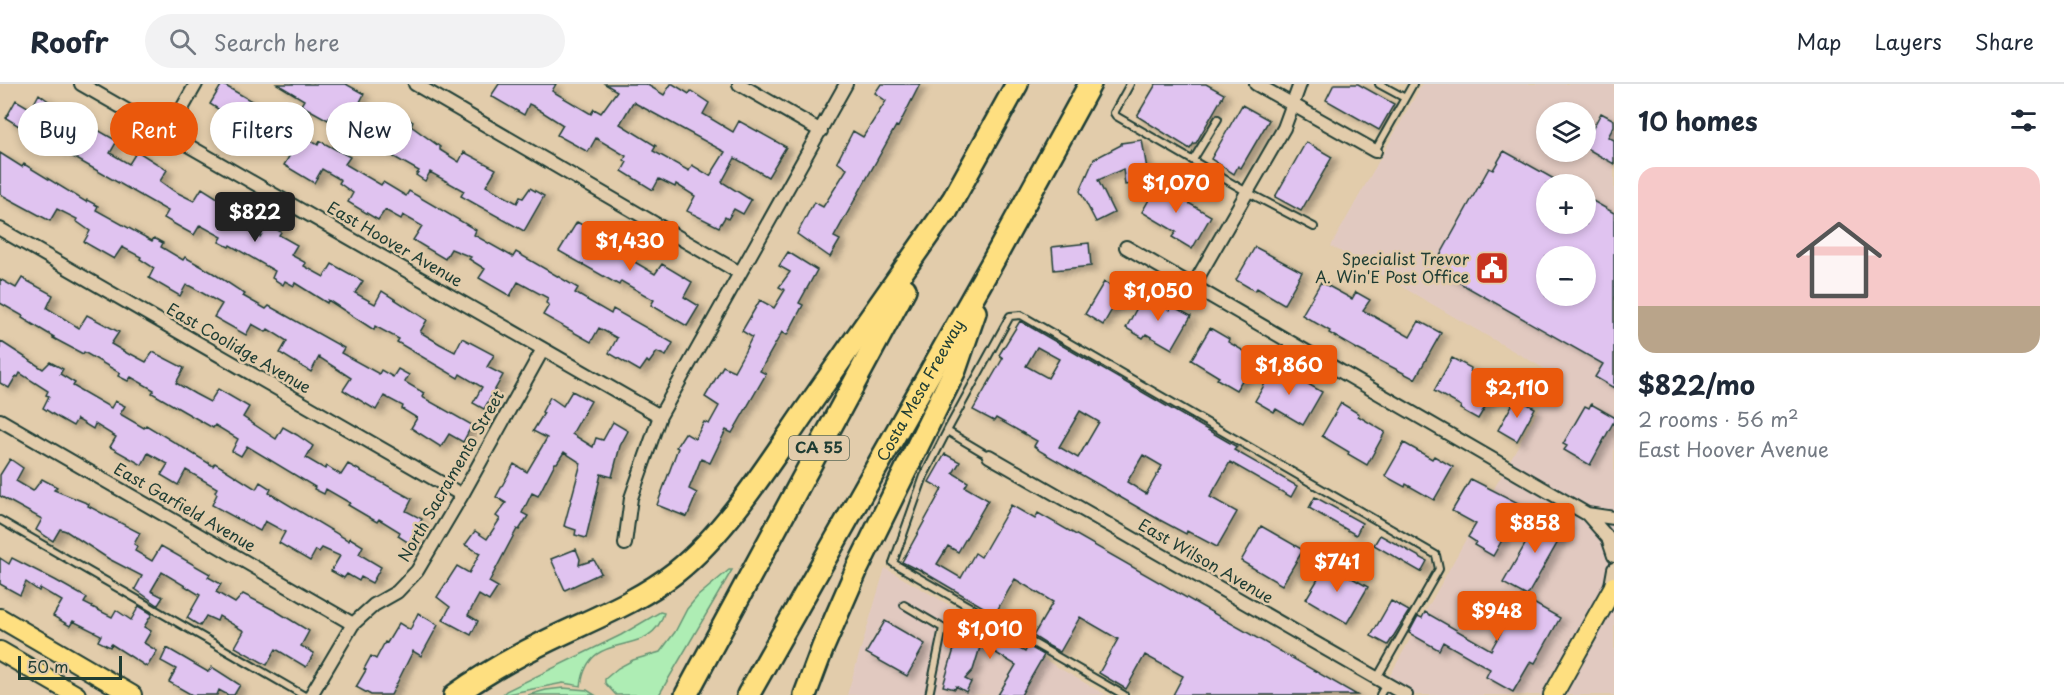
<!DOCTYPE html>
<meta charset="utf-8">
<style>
body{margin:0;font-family:"Playpen Sans",sans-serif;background:#f2f2f3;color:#1f2937;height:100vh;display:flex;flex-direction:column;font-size:22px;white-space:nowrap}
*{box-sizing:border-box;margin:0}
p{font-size:20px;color:#747a83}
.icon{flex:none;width:33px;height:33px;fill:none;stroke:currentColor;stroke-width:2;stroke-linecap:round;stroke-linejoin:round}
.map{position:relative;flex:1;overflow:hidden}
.sheet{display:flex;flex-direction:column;background:#fff;width:450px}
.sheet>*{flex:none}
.guide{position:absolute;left:18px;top:18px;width:570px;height:54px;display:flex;gap:12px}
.controls{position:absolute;left:1536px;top:18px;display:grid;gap:12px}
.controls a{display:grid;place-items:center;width:60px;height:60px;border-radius:50%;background:#fff;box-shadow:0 3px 9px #0003;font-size:30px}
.scale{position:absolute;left:18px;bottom:15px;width:104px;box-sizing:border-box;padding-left:6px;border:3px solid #1f3d34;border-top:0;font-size:16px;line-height:21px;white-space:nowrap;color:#1f3d34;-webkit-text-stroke:4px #e2ccab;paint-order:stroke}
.price{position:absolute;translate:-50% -51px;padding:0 14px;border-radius:6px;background:#ea580c;color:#fff;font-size:20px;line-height:39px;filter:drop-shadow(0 2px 3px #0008)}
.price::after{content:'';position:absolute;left:50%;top:36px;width:18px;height:14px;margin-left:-9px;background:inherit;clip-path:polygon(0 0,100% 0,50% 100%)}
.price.current{background:#222;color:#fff}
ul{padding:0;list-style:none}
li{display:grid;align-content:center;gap:12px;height:318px;padding:0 24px}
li+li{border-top:2px solid #e0e1e3}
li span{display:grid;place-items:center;height:186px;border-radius:18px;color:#555}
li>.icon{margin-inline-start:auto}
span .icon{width:108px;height:108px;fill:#fffc;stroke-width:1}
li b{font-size:26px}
h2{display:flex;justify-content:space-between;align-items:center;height:72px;padding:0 24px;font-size:26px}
.tag{padding:0 21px;border-radius:27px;background:#fff;box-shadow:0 3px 9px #0003;font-size:21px;line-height:54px}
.tag.current{background:#ea580c;color:#fff}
header{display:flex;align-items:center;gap:36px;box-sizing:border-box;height:84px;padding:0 30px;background:#fff;border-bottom:2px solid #e0e1e3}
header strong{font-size:28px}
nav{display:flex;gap:33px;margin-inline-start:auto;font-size:21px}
.search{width:420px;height:54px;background:#f2f2f3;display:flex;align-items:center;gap:15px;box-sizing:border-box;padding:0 21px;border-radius:33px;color:#747a83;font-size:22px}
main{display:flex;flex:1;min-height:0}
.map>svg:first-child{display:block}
</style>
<header>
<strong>Roofr</strong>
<div class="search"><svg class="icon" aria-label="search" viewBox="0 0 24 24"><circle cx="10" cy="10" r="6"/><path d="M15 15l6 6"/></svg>Search here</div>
<nav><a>Map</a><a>Layers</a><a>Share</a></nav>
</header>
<main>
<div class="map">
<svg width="1614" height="611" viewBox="0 0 1614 611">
<defs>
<filter id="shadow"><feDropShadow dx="6" dy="4" stdDeviation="3" flood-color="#0004"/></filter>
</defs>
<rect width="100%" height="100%" fill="#e2ccab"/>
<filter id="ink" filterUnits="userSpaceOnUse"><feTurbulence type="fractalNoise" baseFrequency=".0167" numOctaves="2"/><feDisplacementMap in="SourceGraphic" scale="12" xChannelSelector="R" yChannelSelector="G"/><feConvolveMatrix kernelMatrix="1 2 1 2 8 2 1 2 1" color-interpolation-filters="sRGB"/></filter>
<g filter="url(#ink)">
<path fill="#e1c9c0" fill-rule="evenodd" d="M1422,0H1614V611H1379L1557,292L1331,162ZM1546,28H1586V68H1546ZM1546,100H1586V140H1546ZM1546,172H1586V212H1546Z
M885,484L1106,611H847Z"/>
<path fill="#aeedb4" stroke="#669574" stroke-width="1.5" d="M729,486H732L659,611H616L605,599V595L618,584L633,576L660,568L675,548L687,525L698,512Z
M660,528L664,529C649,579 589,540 581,602L563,599L502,611L506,607L621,551Z
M563,604L587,606L595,611H528L546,606Z"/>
<path fill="#e0c3f0" stroke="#1f3d34" stroke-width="1.5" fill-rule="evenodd" filter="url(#shadow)" d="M222,0L281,34L279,39L318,61L320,57L350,73L345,80L381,101L383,98L406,112L409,107L476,146L474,151L513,173L516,168L578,204L575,209L611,230L613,225L673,259L666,272L657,268L649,279L647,277L640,287L609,269L617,254L599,244L591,258L543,231L549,221L546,219L548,214L518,198L510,212L479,194L485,185L469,175L471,173L451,165L445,175L413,156L422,142L403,131L401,135L385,126L378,136L348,118L353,109L339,99L341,96L322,85L314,99L284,81L290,71L259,53L255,52L249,62L217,44L226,30L210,20Z
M277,0H346L364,10L359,20L374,29L372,33L391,44L400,30L413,38L411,42L440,63V66L459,78L464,68L496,85L486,102L517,119L520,113L523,114L530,104L544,112L524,147L461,112L464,107L430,88L425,97L416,91L419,87L364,56L367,52L331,31L328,36L301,21L304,16Z
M499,0H556L552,7L591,30L594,25L601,29L617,7L605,0H646L664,11L671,0H673L689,10L691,7L709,19L703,30L733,48L739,37L786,63L768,93L735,74L722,98L751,116L743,130L734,125L728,135L725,133L719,143L687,127L695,112L676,100L675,103L659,95L653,106L622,87L627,78L624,76L626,72L596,54L588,68L557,51L563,41L533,22L529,20L524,31L491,12ZM633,18L725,68L710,92L692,81L689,87L653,67L656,62L620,40Z
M881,0H920L898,43L896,42L834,153L840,156L830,173L797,150L814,118L823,123L847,85L837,78L853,47L863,53L886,17L875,9Z
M1156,0H1206L1224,10L1196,59H1194L1190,65L1137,32Z
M1334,0H1358L1394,20L1379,46L1326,16Z
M39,10L51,19L46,29L64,40L70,30L117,57L110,69L129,80L137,67L167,86L160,97L174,107L194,117L202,104L232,123L226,133L260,153L268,140L281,148L279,151L297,161L291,171L306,179L304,182L324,193L332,180L363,197L355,209L375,220L382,207L427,236L420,248L440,260L455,268L462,254L494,271L487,283L503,291L484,325L473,319L482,303L460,290L458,294L397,258L399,255L375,242L374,246L328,216L327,219L295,199L294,202L285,197L283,201L272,194L275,187L230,161L229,163L219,158L222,153L200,141L194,151L185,146L164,134L168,127L54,62L53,63L6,34L16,16L31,25Z
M1242,21L1269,36L1241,84L1238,82L1234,90L1211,75Z
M1601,29L1614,36V42L1608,53L1614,56V80L1586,64V57Z
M1142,56L1149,97L1125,101L1123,85L1098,96L1114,129L1096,138L1080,107L1094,75L1121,61V59Z
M1306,58L1332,73L1301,127L1275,113Z
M1504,67L1563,100H1546V140H1586V113L1614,129V304L1595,293L1603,280L1437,186L1440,181L1436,179L1489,84L1493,86ZM1546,172H1586V212H1546Z
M0,69L22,83L24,80L86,118L87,116L98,122L96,126L152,157L154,154L163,159L161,163L183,176L185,173L213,189L245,210L243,212L266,225L269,222L344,264L341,269L379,290L381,286L393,293L398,285L409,291L405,298L424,309L422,313L472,341L463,358L449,350L441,363L411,344L417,334L402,325L403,322L384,312L376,326L343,306L351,294L319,273L311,288L280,269L287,257L268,245L266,248L252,240L246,251L214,233L222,220L190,202L186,201L180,212L149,194L154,184L140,175L141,173L122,163L114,175L84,158L90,147L76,137L77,135L57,125L50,137L0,110Z
M1161,95L1181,107L1178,113L1211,132L1192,165L1172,153L1176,148L1142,128Z
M577,138L589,145L591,142L626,161L621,170L655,190L662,180L692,198L684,213L699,222L687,242L651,221L654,216L621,197L619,201L559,167Z
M1089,159L1091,182L1054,186L1052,163Z
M1255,163L1302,188L1284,220L1257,204L1255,207L1236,196Z
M788,168L817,186L799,219L803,221L787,251L782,248L760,287L766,290L732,349L726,346L710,379L701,375L689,405L697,409L687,433L657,421L678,364L676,363L685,349L695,355L704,338L709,340L719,322L705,313L723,282L734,287L744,269L752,253L742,247L760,216L774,224L785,206L779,203L790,188L779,182Z
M22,194L53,211L47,224L79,244L87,231L119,248L111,260L130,271L131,270L146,278L153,268L184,284L176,299L195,310L210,318L218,305L249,323L243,333L276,355L283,343L297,351L313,362L306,374L325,385L327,382L341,391L348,380L412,415L406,427L422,435L409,459L398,452L400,448L379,435L377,438L348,421L350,419L326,405L324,410L314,405L315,403L247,362L241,372L232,367L238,355L215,341L213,344L185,328L152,309L154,306L131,293L128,297L118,292L120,289L84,268L83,270L53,254L54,253L22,234L23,232L0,219V195L16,204Z
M1104,198L1122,208L1103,241L1085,230Z
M1321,198L1352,215L1356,208L1370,216L1363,226L1366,228L1410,253L1419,237L1441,249L1415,295L1357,265L1329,249L1330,247L1302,231Z
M1144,211L1170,226L1172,222L1191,232L1172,265L1146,250L1143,254L1126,244Z
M1020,237L1237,363L1234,366L1297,402L1291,413L1230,378L1210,413L1237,428L1217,463L1187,447L1186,450L1158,435L1040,367L1034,362L1037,357L996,334L994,337L973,326L1003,274L999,271ZM1037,263L1059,275L1048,294L1026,282ZM1080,327L1099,338L1078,374L1059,363ZM1143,371L1162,382L1146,410L1127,398Z
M1210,244L1229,255L1228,258L1256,274L1236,306L1217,295L1219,293L1191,276Z
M0,257L43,285L50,278L63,285L60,290L75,299L73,302L111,324L115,317L125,322L120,330L144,344L146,341L213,382L215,379L256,405L260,398L271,405L269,409L349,457L350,454L363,462L359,470L381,483L372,499L361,493L359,497L347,490L344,494L331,487L340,472L322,464L319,468L316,466L310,477L279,459L285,448L265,437L260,447L212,421L217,410L215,408L217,404L186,386L178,401L161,391L168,380L148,369L142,381L110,363L116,353L95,340L93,345L77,335L73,342L59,334L43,324L49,312L46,311L48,307L20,289L18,293L16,292L9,304L0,299Z
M1452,274L1471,284L1470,287L1497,303L1478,335L1460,325L1461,322L1434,307Z
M1274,284L1301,300L1303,297L1322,308L1303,341L1276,325L1274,328L1255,317Z
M572,307L591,317L572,350L593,363L596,354L603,356L613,338L628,347L620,362L612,393L601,390L586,454L575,451L576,446L564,442L581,379L564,368L557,379H555L538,412L532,409L522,429L528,432L519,446L517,445L489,498L498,503L489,517L479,511L468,531L478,537L471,551L443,536L450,523L437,513L457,482L469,489L480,469L465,461L475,447L487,455L500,435L496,432L506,419L496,413L514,380L527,388L547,354L533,347L544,329L542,328L550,313L563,322Z
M1516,314L1535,324L1517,357L1498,346Z
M1341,319L1359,330L1358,332L1385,348L1367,381L1348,370L1349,368L1322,352Z
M1591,320L1614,333V337L1590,381L1564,366L1567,362L1563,360L1585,322L1589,324Z
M1404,359L1432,375L1434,372L1453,383L1434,416L1406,400L1405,403L1385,392Z
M945,370L960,378L953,389L968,398L965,403L988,416L958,468L948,462L937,480L961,494L975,469L981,473L1011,421L1035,435L1038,429L1357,611H1173L1183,592L1145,571L1126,605L1099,589L1118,555L1080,533L1060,568L1049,562L1033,552L1053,518L1015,495L995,530L915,483L914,484L902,478L942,405L929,398Z
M10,375L23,384L16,397L33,407L42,395L57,403L54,406L89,420L88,422L140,449L134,460L137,462L135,467L152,477L161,462L210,490L208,493L221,500L216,508L235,519L243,510L276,527L309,547L301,562L314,569L306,583L276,565L267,581L235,563L244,547L219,532L217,537L206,532L200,542L187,534L200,511L162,488L151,507L163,513L158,521L135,505L142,492L109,475L66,447L60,445L53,457L36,446L42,435L0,412V391Z
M1471,395L1522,421L1493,472L1474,461L1476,458L1468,453L1476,440L1452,427Z
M1315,413L1362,439L1356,451L1309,424Z
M1543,429L1567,442L1527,512L1503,499Z
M1261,442L1303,466L1282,501L1241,477Z
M1380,451L1427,477L1421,488L1374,461Z
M576,465L580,475L579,481L594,476L601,489L565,506L551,475Z
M0,474L9,480L12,474L55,496L87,514L84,519L112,533L116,526L131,536L139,522L152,530L144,543L151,547L144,559L157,567L147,583L111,560L110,563L98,557L101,551L73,537L70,542L53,532L62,517L40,504L39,507L26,498L20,511L0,500Z
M1327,480L1368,503L1347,539L1306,515Z
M1521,512L1560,534L1535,579L1531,577L1513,608L1486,593L1490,585L1443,558L1439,566L1409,549L1418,532L1422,534L1425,528L1491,566Z
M1391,517L1409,527L1388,561L1371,552Z
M418,529L438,541L421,572L413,567L391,611H371L356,603L366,586L364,585L371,572L376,575L385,558L387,559L399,539L410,546Z
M885,537L925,560L907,592L866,569Z
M962,538L985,545L1025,568L1028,562L1044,571L1021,611H998L1016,581L981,560L973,586L965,595L971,598L966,608L956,602L955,605L943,602Z
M167,564L208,588L212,583L240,601L234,611H228L219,606L217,611H192L169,598L176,585L161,577Z"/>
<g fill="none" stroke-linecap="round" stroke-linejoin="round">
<defs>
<path id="service" d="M1130,0L1114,29L1116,32L1247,108L1314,143
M1379,0L1405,14
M1375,67L1413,0
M1193,76L1218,35
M947,347L924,392L893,479L1124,611
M989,372L947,347L1010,232L1021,231L1436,471L1439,485L1377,594
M0,436L303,611
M904,521L943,544L929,611
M1380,611L1386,600"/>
<path id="minor" d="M81,0L660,332
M415,0L740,189
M739,0L821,47
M1256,0L1375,67
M168,49L196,0
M0,145L462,411
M1126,163L1587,430L1608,454L1614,472
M1193,202L1284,44L1300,0
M0,336L353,540
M989,372L1406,611
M1587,430L1614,434
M625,460L631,414L660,332L846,0
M1610,507L1614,485
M311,611L353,540L374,521L397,508L417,487L462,411L543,265"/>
<path id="primary" d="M0,534L132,611
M0,567L76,611
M1553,611L1614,502"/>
<g id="motorway">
<path d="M945,130L1017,0"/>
<path d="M455,611C484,590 516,572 549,556C592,535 638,518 676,488C724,450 767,383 801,333C852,261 902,189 952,117"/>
<path d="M686,611L905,205"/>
<path id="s1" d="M748,611L992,179L1090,0"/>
<path d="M805,611L823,563L857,485L955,286L975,228"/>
</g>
</defs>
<use href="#service" stroke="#1f3d34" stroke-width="10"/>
<use href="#minor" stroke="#1f3d34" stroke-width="16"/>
<use href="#primary" stroke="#1f3d34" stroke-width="22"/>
<use href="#motorway" stroke="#1f3d34" stroke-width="26"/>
<use href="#service" stroke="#e2ccab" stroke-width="6"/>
<use href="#minor" stroke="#e2ccab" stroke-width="12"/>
<use href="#primary" stroke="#fedf80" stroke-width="18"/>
<use href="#motorway" stroke="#fedf80" stroke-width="21"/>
</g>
</g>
<defs>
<symbol id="civic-square" viewBox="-11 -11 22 22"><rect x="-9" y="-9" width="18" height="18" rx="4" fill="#c8321e" stroke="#e2ccab"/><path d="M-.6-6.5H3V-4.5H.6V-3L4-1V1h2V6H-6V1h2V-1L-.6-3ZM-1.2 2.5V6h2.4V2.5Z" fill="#fff"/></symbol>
</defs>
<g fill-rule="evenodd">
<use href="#civic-square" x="1473" y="165" width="38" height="38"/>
</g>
<g text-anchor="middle" stroke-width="5" stroke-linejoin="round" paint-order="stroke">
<rect fill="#e2ccab" stroke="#5a6858" stroke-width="1.5" x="789" y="352" width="60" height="24" rx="4.5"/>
<g font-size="15" font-weight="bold" fill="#1f3d34">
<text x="819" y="369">CA 55</text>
</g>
<g font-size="16" fill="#1f3d34" stroke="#e2ccab">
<text transform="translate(395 160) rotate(30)" y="6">East Hoover Avenue</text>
<text transform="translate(239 264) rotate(30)" y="6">East Coolidge Avenue</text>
<text dy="6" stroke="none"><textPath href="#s1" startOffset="350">Costa Mesa Freeway</textPath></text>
<text transform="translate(451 392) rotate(-60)" y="6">North Sacramento Street</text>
<text transform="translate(185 423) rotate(30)" y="6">East Garfield Avenue</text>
<text transform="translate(1206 477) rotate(30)" y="6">East Wilson Avenue</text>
</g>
<g font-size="16" fill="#1f3d34" stroke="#e2ccab" text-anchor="end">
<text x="1469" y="181">Specialist Trevor<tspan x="1469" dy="18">A. Win'E Post Office</tspan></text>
</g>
</g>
</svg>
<div class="controls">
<a><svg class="icon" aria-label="layers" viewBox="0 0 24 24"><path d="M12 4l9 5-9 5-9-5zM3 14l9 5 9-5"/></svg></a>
<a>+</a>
<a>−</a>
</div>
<div class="scale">50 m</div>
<b class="price" style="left:1176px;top:130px">$1,070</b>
<b class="price current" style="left:255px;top:159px">$822</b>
<b class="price" style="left:630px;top:188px">$1,430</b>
<b class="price" style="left:1158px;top:238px">$1,050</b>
<b class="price" style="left:1289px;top:312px">$1,860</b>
<b class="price" style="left:1517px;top:335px">$2,110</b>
<b class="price" style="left:1535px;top:470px">$858</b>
<b class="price" style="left:1337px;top:509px">$741</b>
<b class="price" style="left:1497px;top:558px">$948</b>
<b class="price" style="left:990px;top:576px">$1,010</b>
<div class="guide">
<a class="tag">Buy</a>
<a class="tag current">Rent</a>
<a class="tag">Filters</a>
<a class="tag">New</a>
</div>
</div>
<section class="sheet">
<h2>10 homes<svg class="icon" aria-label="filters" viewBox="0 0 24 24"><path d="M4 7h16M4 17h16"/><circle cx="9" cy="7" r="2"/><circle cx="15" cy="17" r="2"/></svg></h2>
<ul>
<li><span style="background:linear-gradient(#f6c9c9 75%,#b9a48a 0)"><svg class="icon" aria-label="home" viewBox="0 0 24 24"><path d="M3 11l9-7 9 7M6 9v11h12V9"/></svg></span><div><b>$822/mo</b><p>2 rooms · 56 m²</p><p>East Hoover Avenue</p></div></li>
</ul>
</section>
</main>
